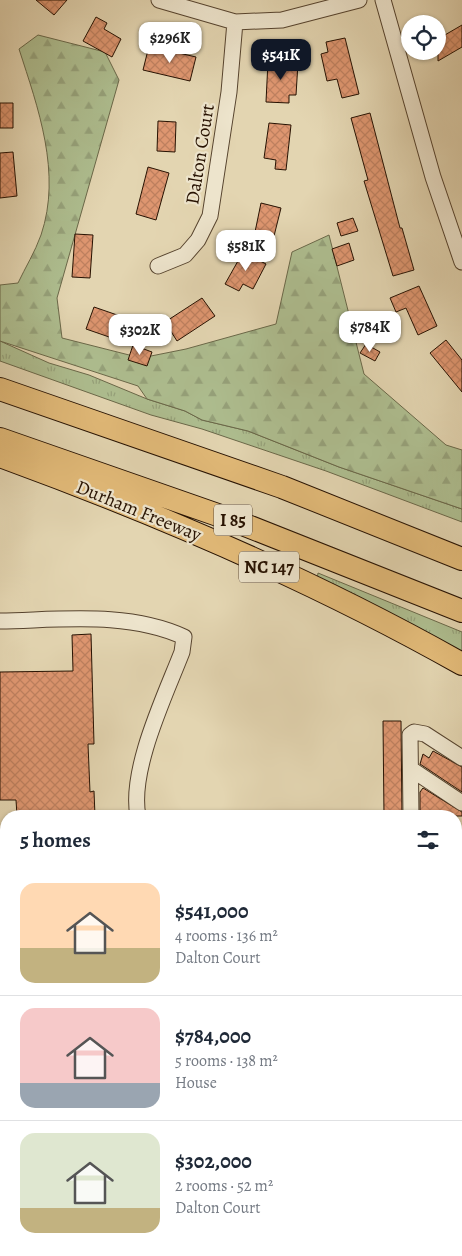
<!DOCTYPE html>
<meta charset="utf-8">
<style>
body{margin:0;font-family:Alegreya,serif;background:#f2f2f3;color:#1f2937;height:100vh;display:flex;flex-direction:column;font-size:19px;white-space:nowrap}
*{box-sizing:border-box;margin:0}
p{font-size:16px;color:#747a83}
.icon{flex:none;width:28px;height:28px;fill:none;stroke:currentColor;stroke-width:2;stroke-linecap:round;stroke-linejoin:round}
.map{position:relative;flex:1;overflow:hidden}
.drawer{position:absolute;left:0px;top:810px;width:462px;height:446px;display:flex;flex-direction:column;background:#fff;border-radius:20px 20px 0 0;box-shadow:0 1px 4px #0004}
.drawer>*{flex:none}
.fabs{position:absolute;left:401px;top:15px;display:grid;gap:10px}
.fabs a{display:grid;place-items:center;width:45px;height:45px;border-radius:50%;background:#fff;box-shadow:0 1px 4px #0004;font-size:25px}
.price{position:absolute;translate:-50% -42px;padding:0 11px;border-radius:10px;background:#fff;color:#222;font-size:16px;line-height:32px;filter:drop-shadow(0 1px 2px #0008)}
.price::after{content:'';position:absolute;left:50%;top:30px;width:15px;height:11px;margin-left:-8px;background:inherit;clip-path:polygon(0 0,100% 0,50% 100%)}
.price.active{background:#111827;color:#fff}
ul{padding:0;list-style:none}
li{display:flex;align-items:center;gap:15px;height:125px;padding:0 20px}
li+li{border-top:1px solid #e0e1e3}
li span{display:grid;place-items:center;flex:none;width:140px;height:100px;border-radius:15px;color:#555}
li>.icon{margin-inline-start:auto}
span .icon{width:60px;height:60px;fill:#fffc;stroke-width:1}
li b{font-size:21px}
h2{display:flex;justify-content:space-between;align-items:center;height:60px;padding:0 20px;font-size:21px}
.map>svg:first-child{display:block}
</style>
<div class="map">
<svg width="462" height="1256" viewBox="0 0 462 1256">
<defs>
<pattern id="grass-tufts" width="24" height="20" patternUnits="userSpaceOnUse" patternTransform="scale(1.25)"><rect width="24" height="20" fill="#aebe90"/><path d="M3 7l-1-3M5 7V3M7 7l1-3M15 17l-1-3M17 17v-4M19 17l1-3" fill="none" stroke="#96a27b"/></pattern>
<pattern id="forest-firs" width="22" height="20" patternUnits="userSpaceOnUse" patternTransform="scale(1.25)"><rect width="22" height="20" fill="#aebe90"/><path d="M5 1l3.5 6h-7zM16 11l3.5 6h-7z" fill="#96a27b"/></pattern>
<pattern id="building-cross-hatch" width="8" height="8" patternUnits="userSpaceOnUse" patternTransform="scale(1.25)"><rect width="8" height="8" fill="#de9670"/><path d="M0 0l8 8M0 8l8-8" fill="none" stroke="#be805f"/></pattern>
</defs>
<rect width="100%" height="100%" fill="#e3d5b1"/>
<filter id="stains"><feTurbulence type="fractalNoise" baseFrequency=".004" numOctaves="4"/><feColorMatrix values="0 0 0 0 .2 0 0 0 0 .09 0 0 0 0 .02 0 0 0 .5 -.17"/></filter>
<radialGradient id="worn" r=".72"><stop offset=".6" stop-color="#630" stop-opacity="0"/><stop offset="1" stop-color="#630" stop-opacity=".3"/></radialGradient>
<path fill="url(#grass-tufts)" stroke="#6a6849" d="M0,341L49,363L89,375L147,399L185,411L202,420L248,431L339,467L462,509V522L326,471L202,429L151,415L0,361Z
M318,573L462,632V653L317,580Z"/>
<path fill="url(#forest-firs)" stroke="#6a6849" d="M38,35L105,52L119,80L57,298L62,338L141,358L186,349L276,324L292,252L329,235L364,374L446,445L462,450V509L339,467L248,431L202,420L185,411L147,399L138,386L0,341V285L18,283C25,268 35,252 41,235C62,173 38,108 19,49Z
M0,845L6,856V973L0,974Z
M456,1023L462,1024V1043L456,1042Z
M203,1250H242V1256H203Z"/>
<path fill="url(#building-cross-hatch)" stroke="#271202" d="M36,0H67L54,15Z
M96,17L107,23L104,29L121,39L112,57L83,41Z
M462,25V47L438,61V39Z
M345,38L359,94L342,98L337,79L327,81L321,54L328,52L326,42Z
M149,46L196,57L190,81L143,70Z
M268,61L298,63L296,95H289V103L266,102Z
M0,103H13V128H0Z
M370,113L400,228H402L414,270L393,276L364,181L368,180L351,118Z
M158,121L176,122L175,152L157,151Z
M269,123L291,125L286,170L275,169L276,160L264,158Z
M13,152L17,196L0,198V153Z
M148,167L169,173L156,220L136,214Z
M261,203L281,208L274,236L255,232Z
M353,218L358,231L341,236L337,223Z
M75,234L93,235L90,278L72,277Z
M349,243L354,260L337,266L332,249Z
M243,252L266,264L253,289L243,284L239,291L225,284Z
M419,286L437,326L418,335L406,308L396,312L390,298Z
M202,298L215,316L177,341L165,322Z
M94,307L123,317L115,339L86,329Z
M446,340L462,360V392L430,353Z
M366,344L380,352L375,361L360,353Z
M133,345L152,352L147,366L128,360Z
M91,634L94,744H88L90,792L94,791L95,816H17L16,800H0V672L73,671L72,635Z
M383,721H401L402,816H384Z
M433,751L462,767V792L420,764L423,754L429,758Z
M423,788L462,812V816H420V792Z"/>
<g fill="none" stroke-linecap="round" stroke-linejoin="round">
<defs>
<path id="minor" d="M159,0L235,22L282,20L359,0
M383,0L433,177L462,262
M158,266L185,255L198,240L210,216L229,92L235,22
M0,621C60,620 128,611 184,637L182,652C165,696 129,770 138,816
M411,769L462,803
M411,816L410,735L414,732L425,734L462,758
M456,872H462
M456,921H462
M106,1250V1256
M152,1256V1250
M196,1256V1250"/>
<path id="major" d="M456,1003H462
M0,1021L6,1020"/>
<path id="highway" d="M0,389L282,487L462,559
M0,439L235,521L462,611
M0,456C159,514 315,581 462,664"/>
</defs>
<use href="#minor" stroke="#56432e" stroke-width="17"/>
<use href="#major" stroke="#271202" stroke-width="21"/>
<use href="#highway" stroke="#271202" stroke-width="24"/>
<use href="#minor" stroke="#ede4cc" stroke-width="15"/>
<use href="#major" stroke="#e2ba78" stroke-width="19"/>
<use href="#highway" stroke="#e2ba78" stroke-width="22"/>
</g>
<g text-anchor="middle" stroke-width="4.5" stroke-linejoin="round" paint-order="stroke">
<g fill="#ede4cc" stroke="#62513f" stroke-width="1">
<rect x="214" y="504.5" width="38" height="31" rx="4"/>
<rect x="239" y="551.5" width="60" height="31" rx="4"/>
</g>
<g font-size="18" font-weight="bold" fill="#271202">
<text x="233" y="526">I 85</text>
<text x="269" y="573">NC 147</text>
</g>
<g font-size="19" fill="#271202" stroke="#ede4cc">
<text transform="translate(199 154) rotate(-81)" y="7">Dalton Court</text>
<text transform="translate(139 510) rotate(22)" y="7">Durham Freeway</text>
</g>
</g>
<rect width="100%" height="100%" filter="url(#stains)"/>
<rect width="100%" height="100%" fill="url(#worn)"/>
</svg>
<div class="fabs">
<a><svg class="icon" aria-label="locate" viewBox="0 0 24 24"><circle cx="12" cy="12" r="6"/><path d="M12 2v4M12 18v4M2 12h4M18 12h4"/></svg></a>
</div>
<b class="price" style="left:170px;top:64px">$296K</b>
<b class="price active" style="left:281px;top:81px">$541K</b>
<b class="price" style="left:246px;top:272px">$581K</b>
<b class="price" style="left:370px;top:353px">$784K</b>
<b class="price" style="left:140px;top:356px">$302K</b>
<section class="drawer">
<h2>5 homes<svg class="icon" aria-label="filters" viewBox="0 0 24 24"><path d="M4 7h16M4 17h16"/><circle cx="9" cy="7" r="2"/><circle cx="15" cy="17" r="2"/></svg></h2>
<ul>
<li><span style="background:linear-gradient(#ffd9b3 65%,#c2b280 0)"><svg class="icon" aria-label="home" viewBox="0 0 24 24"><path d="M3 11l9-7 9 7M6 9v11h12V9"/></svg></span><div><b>$541,000</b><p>4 rooms · 136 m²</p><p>Dalton Court</p></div></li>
<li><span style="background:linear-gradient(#f6c9c9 75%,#9aa5b1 0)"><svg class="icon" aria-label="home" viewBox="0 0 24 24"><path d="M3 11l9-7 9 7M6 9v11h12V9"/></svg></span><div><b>$784,000</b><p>5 rooms · 138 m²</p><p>House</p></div></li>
<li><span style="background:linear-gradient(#dfe7d0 75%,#c2b280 0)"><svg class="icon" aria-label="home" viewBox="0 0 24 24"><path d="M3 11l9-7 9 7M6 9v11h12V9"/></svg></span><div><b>$302,000</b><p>2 rooms · 52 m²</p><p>Dalton Court</p></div></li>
</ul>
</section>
</div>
